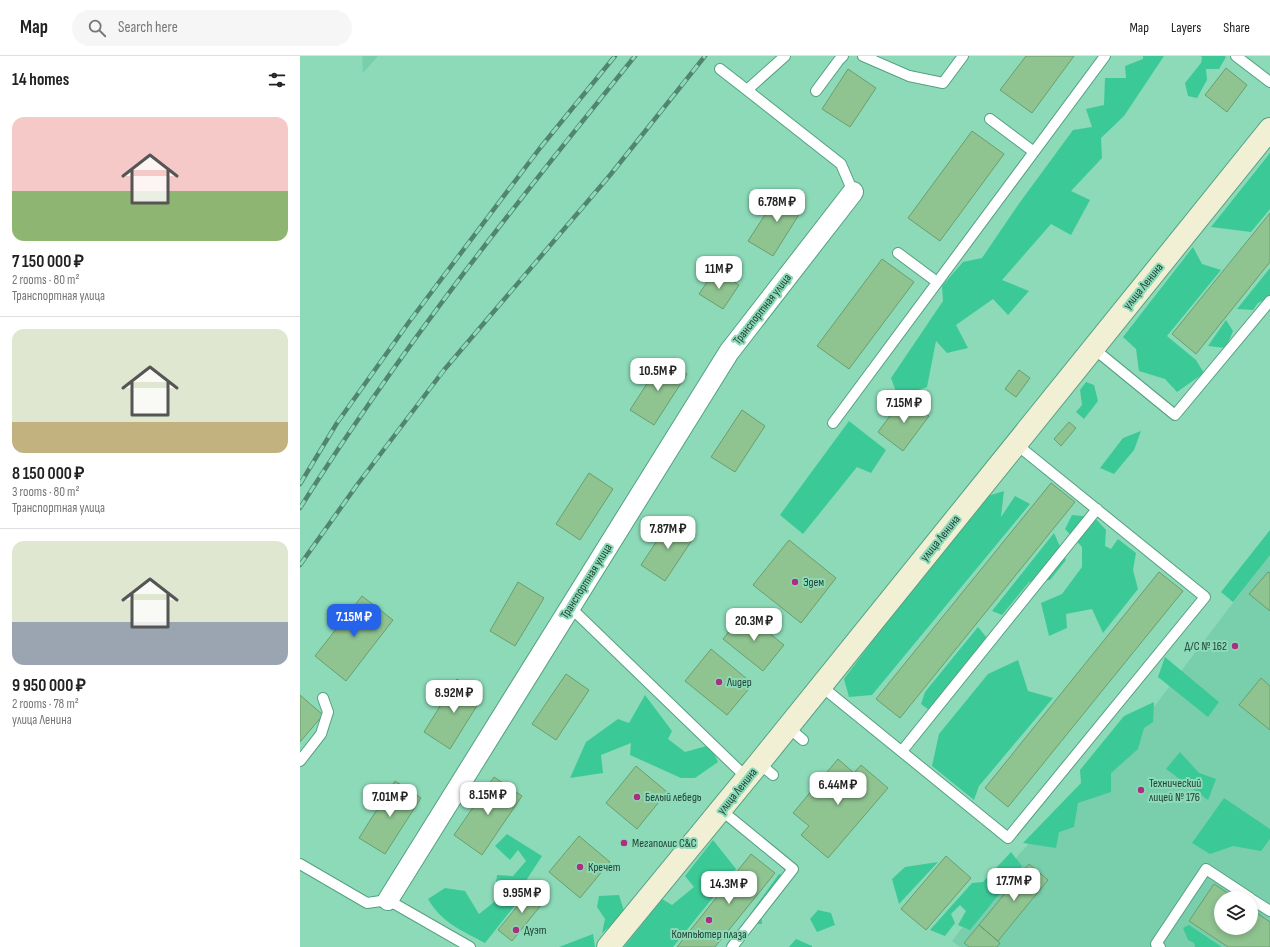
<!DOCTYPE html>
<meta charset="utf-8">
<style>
body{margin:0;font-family:"Sofia Sans Condensed",sans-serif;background:#f6f6f6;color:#222;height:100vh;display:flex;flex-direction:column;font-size:15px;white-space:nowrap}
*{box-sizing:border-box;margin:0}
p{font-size:13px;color:#767676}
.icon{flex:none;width:22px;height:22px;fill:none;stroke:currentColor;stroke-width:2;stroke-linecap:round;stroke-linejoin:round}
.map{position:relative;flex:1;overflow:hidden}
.details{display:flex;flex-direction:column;background:#fff;width:300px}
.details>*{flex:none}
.fabs{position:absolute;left:914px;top:835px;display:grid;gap:8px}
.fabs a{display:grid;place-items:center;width:44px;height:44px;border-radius:50%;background:#fff;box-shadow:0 2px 6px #0003;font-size:20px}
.price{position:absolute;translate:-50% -34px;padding:0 9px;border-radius:8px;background:#fff;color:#222;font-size:13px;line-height:26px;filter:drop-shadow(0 1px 2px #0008)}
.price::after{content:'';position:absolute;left:50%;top:24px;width:12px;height:9px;margin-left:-6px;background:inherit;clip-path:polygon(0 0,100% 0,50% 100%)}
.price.on{background:#2563eb;color:#fff}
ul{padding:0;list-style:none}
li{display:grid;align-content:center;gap:8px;height:212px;padding:0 12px}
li+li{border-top:1px solid #e0e0e0}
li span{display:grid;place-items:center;height:124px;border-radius:12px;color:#555}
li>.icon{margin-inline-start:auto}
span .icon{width:72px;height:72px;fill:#fffc;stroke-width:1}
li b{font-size:17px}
h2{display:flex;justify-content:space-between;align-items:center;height:48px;padding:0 12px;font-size:17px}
header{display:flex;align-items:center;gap:24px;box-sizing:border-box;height:56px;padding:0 20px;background:#fff;border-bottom:1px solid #e0e0e0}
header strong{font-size:19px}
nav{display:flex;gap:22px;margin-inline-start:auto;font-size:14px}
.search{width:280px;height:36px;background:#f6f6f6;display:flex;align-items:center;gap:10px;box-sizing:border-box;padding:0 14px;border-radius:22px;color:#767676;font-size:15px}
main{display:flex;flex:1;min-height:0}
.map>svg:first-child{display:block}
</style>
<header>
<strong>Map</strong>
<div class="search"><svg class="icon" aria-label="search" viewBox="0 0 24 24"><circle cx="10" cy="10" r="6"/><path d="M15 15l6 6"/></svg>Search here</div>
<nav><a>Map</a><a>Layers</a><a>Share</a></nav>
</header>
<main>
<section class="details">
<h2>14 homes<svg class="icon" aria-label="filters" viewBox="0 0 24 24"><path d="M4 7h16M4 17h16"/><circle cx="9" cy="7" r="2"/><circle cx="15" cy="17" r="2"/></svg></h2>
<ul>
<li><span style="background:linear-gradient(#f6c9c9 60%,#8fb573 0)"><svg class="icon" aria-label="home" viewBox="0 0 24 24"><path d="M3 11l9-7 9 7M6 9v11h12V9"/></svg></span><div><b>7 150 000 ₽</b><p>2 rooms · 80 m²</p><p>Транспортная улица</p></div></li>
<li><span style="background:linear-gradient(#dfe7d0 75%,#c2b280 0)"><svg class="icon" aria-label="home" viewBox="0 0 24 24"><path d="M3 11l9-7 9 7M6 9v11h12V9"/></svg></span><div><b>8 150 000 ₽</b><p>3 rooms · 80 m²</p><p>Транспортная улица</p></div></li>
<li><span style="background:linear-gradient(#dfe7d0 65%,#9aa5b1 0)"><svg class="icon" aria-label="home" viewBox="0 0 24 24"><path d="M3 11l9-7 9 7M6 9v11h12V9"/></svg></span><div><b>9 950 000 ₽</b><p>2 rooms · 78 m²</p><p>улица Ленина</p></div></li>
</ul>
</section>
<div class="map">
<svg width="970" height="891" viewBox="0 0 970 891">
<rect width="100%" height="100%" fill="#8cdab8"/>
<path fill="#79ceab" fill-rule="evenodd" d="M62,0H78L63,17Z
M970,498V891H660L652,885L720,797L831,681ZM921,842H951V872H921Z"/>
<path fill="#3cc998" d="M843,0H864L824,60L801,82L802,102L771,135L790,144L771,179L751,168L702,224L729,235L708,259L693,243L656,269L668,292L647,297L636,285L627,331L598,341L591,322L643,245L642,230L663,206L682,202L718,149L773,74L792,71L786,53L804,49L805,22H826L825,10L843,3Z
M901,0H925L926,1L919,13H906L907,24L897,42L888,40L885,27L901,7L902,2Z
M970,97V153L951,176L911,171Z
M893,191L902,208L921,214L867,280L896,304L904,317L877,336L865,323L839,315L836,293L823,281Z
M970,212V241L958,247L953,254L937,253Z
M926,264L933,275L926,292L908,290Z
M786,326L794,329L798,345L784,363L776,356L782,349L780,334Z
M549,365L586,394L571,417L557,411L503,478L480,459Z
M841,375L834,394L814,418L800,412L823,382Z
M704,435L701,461L715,440L730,448L572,639L549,641L544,623L678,443Z
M772,459L794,461L806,474L805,490L811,493L818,483L836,497L833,514L838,533L803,577L792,553L766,558L767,572L749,580L741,547L762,538L782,511V491L765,473Z
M970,474V499L933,546L921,536Z
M754,477L766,504L750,524L729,526L702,559L692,555Z
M678,571L687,582L629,654L621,648L625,636Z
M865,601L919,646L908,661L858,621Z
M718,604L728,635L753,642L679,730L674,744L632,710L639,678L688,618Z
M345,639L372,675L368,683L385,696L410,689L418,706L395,722H381L330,699L331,687L301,699L303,717L270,722L286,686L318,663L329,667Z
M854,646L853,666L844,672L838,693L811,717V736L778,747L774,771L759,776L756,792L723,787L781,727L780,714L824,660Z
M880,696L899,717L916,723L908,744L866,713Z
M924,742L970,773V783L961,795L933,790L910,798L892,787Z
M207,778L242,800L227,823L228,833L185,887C161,874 142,867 128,843L145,832L165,835L179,858L194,846L197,819L213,820L226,805L218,794L210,804L195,790Z
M413,784L436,813L373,891H324L362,843L372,849L394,831L385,820Z
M711,796L722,810L670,874L658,869L666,855L660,849L651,858L655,867L645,880L630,874L672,827L683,826Z
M638,806L599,848L592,823L605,811Z
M479,818L485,820L476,844L461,853L462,868H450L453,854Z
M319,839L325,858L302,877L305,863L297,851L299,840Z
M518,854L531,857L535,869L517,876L510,863Z
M889,869L922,891H895L894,887L888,884L883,872Z
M293,878L295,891H259Z
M496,883L512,890V891H489Z"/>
<path fill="#8fc390" stroke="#6b9e6d" d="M726,0H774L732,57L700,34Z
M926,12L947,29L927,56L905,39Z
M548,13L576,32L550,71L522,53Z
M672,75L704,98L640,185L608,162Z
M481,134L505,149L473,200L448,185Z
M970,157V206L896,298L872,278Z
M582,203L614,226L549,313L517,290Z
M415,214L439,229L423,253L399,238Z
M363,303L387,318L354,369L330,354Z
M719,314L730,322L716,341L705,333Z
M604,341L629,360L603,395L578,376Z
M442,354L465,370L435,416L411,401Z
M769,366L776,372L761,390L754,383Z
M289,417L313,433L280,484L256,468Z
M751,427L775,446L600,662L576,643Z
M372,462L396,478L365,525L341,509Z
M489,484L536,522L501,567L453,529Z
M859,516L883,535L708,751L685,732Z
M968,516L970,517V555L949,538Z
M218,526L244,542L215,590L190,575Z
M62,540L93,564L46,625L15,600Z
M444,557L484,589L463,615L423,583Z
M411,593L453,628L427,659L385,625Z
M266,618L289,634L256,684L232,668Z
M961,622L970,630V674L939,649Z
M157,623L183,640L150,693L124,676Z
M0,639L23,659L0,686Z
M538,703L554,717L561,709L588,732L528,802L501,779L509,770L493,757Z
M336,710L367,736L337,773L306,747Z
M194,721L222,740L182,799L154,779Z
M95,725L121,742L85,798L59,782Z
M279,780L310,806L280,842L249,816Z
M451,798L475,817L415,891H377Z
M646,800L671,822L626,874L601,853Z
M729,808L748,824L698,885L679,869Z
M914,828L935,842H921V872H951V853L970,866V891H928L889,865Z
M232,832L246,843L212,885L198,874Z
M679,869L700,887L697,891H669L664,887Z"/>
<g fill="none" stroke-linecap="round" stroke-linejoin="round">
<defs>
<path id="lane" d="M485,0L447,34L541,108L553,136
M563,0L609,20L643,27L663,0
M936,0L970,26
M420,13L447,34
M516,35L539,4L543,0
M690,63L734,96
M598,197L637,226
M793,292L875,359L970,245
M533,367L805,0
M270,551L447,722
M521,630L708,782L905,541L716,388
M488,671L503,684
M602,695L797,453
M0,705L21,678L28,656L23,642
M459,707L473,719
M421,754L493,813L432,891
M0,808L67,847L88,844L170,891
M951,843L970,855
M860,891L856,888L906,813L950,842"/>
<path id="street" d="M88,844L429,296L553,136"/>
<path id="secondary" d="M308,891L459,707L970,73"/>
</defs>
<use href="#lane" stroke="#54a182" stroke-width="12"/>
<use href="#street" stroke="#54a182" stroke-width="22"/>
<use href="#secondary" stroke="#54a182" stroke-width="24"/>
<use href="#lane" stroke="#fff" stroke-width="10"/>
<use href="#street" stroke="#fff" stroke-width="20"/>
<use href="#secondary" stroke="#f1efd4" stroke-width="22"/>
<defs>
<path id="rail" d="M0,428L37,367L109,266L240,92L315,0
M0,452C100,293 217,146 335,0
M0,509L57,429L144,314L311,118L405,0"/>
</defs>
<use href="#rail" stroke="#51856f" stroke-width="4.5"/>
<use href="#rail" stroke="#8cdab8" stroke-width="3" stroke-dasharray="9" stroke-linecap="butt"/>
</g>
<g fill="#ab2e80" stroke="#8cdab8" stroke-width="1.5">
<circle cx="495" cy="526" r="4"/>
<circle cx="935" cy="590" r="4"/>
<circle cx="419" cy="626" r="4"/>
<circle cx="841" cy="734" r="4"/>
<circle cx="337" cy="741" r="4"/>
<circle cx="324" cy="787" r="4"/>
<circle cx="280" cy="811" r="4"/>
<circle cx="409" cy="864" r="4"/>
<circle cx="216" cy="874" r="4"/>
</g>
<g text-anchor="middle" stroke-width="4" stroke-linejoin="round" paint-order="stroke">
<g font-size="12" fill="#224235" stroke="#8cdab8">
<text transform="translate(843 230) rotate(-51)" y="4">улица Ленина</text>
<text transform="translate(462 253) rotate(-52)" y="4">Транспортная улица</text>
<text transform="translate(640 482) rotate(-51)" y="4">улица Ленина</text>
<text transform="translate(286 525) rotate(-58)" y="4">Транспортная улица</text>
<text transform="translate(437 735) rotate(-51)" y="4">улица Ленина</text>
</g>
<g font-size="12" fill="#224235" stroke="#8cdab8" text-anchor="start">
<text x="503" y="530">Эдем</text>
<text x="927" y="594" text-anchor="end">Д/С № 162</text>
<text x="427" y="630">Лидер</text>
<text x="849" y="731">Технический<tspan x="849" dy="14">лицей № 176</tspan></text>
<text x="345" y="745">Белый лебедь</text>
<text x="332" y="791">Мегаполис C&amp;С</text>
<text x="288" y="815">Кречет</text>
<text x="224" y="878">Дуэт</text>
<text x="409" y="882" text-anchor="middle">Компьютер плаза</text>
</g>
</g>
</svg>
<div class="fabs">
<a><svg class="icon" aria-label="layers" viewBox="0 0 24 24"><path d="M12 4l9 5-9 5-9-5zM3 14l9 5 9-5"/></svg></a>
</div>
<b class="price" style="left:477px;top:167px">6.78M ₽</b>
<b class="price" style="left:419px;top:234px">11M ₽</b>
<b class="price" style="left:358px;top:336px">10.5M ₽</b>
<b class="price" style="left:604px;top:368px">7.15M ₽</b>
<b class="price" style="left:368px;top:494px">7.87M ₽</b>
<b class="price on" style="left:54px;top:582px">7.15M ₽</b>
<b class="price" style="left:454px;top:586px">20.3M ₽</b>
<b class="price" style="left:154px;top:658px">8.92M ₽</b>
<b class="price" style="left:538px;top:750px">6.44M ₽</b>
<b class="price" style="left:188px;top:760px">8.15M ₽</b>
<b class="price" style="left:90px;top:762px">7.01M ₽</b>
<b class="price" style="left:714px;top:846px">17.7M ₽</b>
<b class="price" style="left:429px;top:849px">14.3M ₽</b>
<b class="price" style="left:222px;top:858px">9.95M ₽</b>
</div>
</main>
